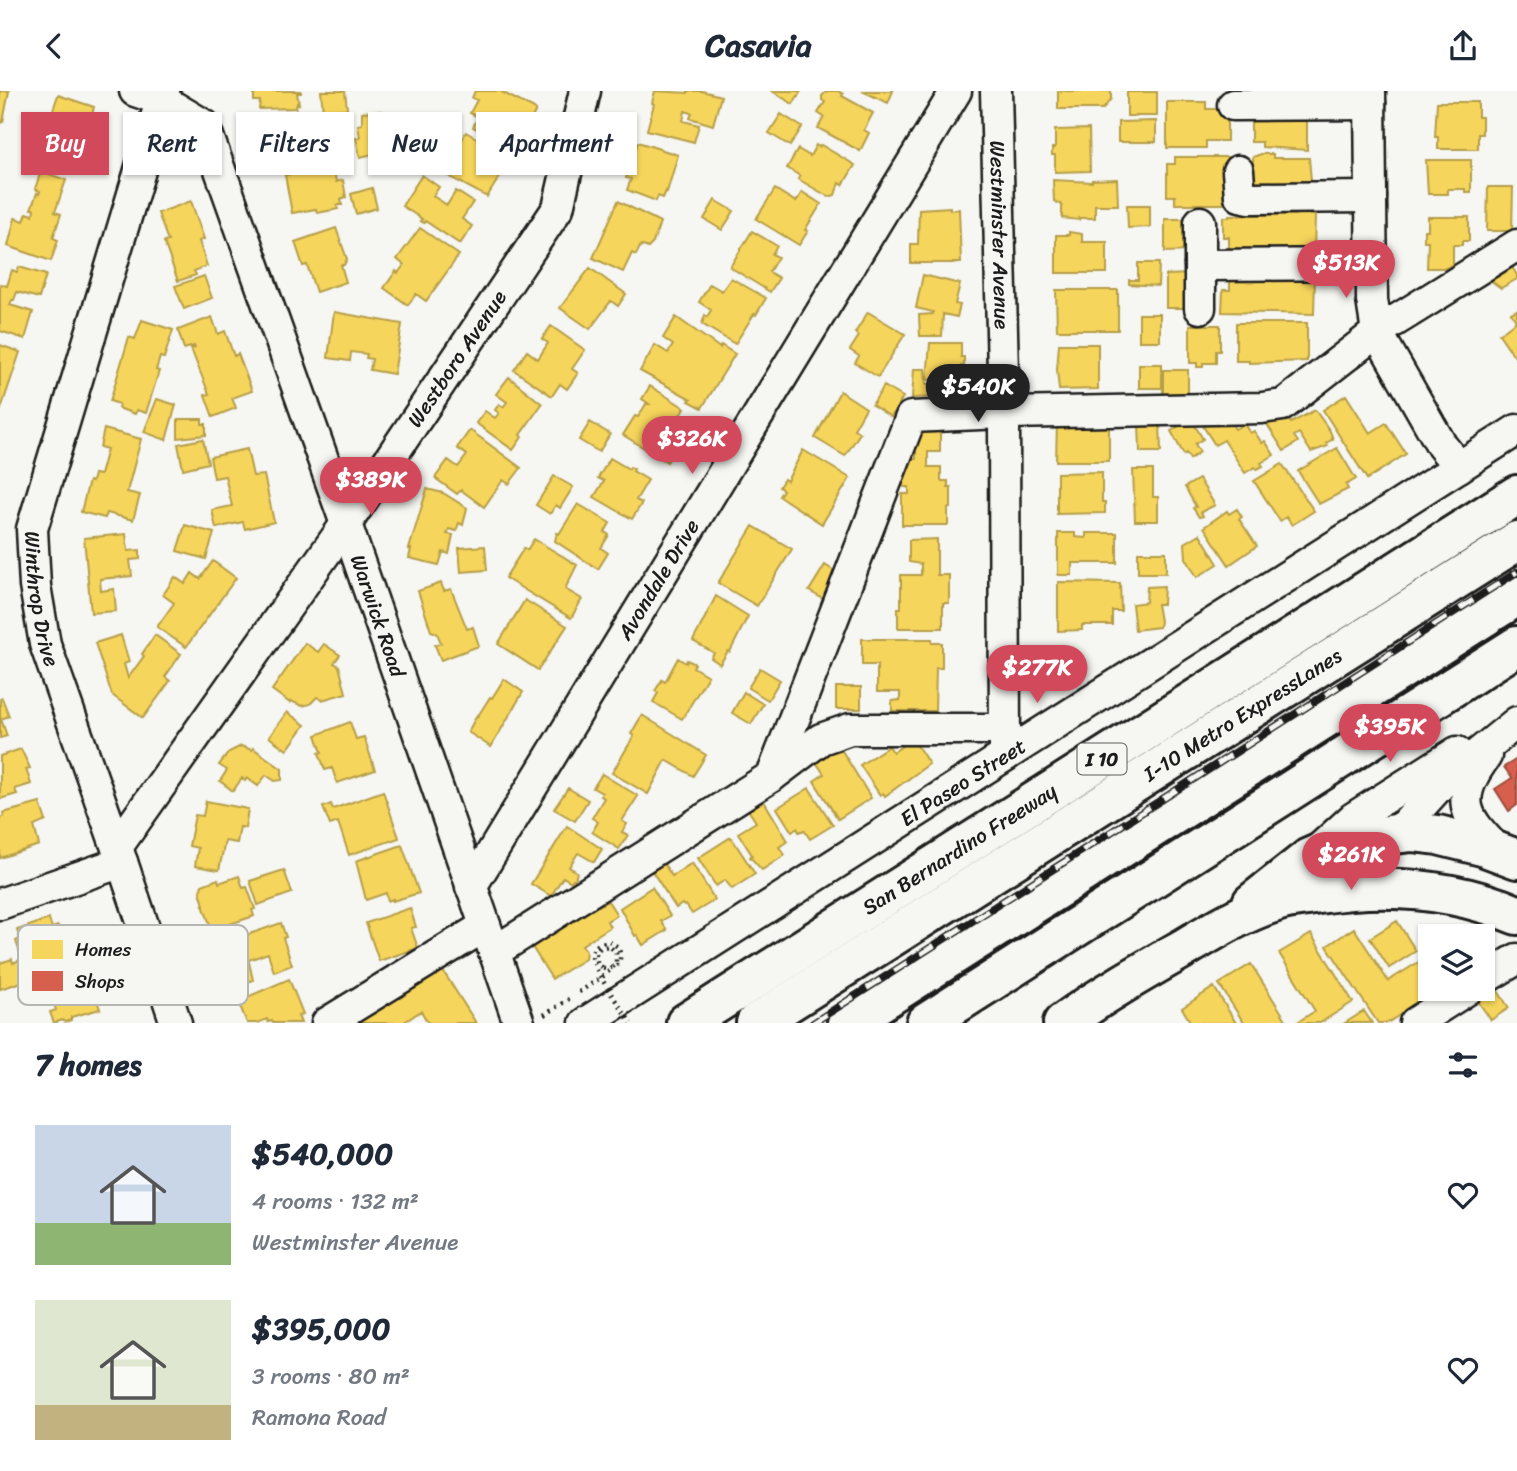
<!DOCTYPE html>
<meta charset="utf-8">
<style>
body{margin:0;font-family:Sriracha,sans-serif;background:#f2f2f3;color:#1f2937;height:100vh;display:flex;flex-direction:column;font-size:26px;white-space:nowrap}
*{box-sizing:border-box;margin:0}
p{font-size:23px;color:#747a83}
.icon{flex:none;width:38px;height:38px;fill:none;stroke:currentColor;stroke-width:2;stroke-linecap:round;stroke-linejoin:round}
.map{position:relative;height:932px;overflow:hidden}
.panel{display:flex;flex-direction:column;background:#fff;flex:1}
.panel>*{flex:none}
.top-card{position:absolute;left:21px;top:21px;width:700px;height:63px;display:flex;gap:14px}
.controls{position:absolute;left:1418px;top:833px;display:grid;gap:14px}
.controls a{display:grid;place-items:center;width:77px;height:77px;border-radius:0px;background:#fff;box-shadow:0 2px 5px #0004;font-size:35px}
.price{position:absolute;translate:-50% -60px;padding:0 16px;border-radius:24px;background:#d1495b;color:#fff;font-size:23px;line-height:46px;filter:drop-shadow(0 2px 4px #0008)}
.price::after{content:'';position:absolute;left:50%;top:42px;width:21px;height:16px;margin-left:-10px;background:inherit;clip-path:polygon(0 0,100% 0,50% 100%)}
.price.current{background:#222;color:#fff}
ul{padding:0;list-style:none}
li{display:flex;align-items:center;gap:21px;height:175px;padding:0 35px}
li span{display:grid;place-items:center;flex:none;width:196px;height:140px;border-radius:0px;color:#555}
li>.icon{margin-inline-start:auto}
span .icon{width:84px;height:84px;fill:#fffc;stroke-width:1}
li b{font-size:30px}
h2{display:flex;justify-content:space-between;align-items:center;height:84px;padding:0 35px;font-size:30px}
.pill{padding:0 24px;border-radius:0px;background:#fff;box-shadow:0 2px 5px #0004;font-size:24px;line-height:63px}
.pill.current{background:#d1495b;color:#fff}
header{display:flex;justify-content:space-between;align-items:center;height:91px;padding:0 35px;background:#fff;font-size:32px;font-weight:800}
.map>svg:first-child{display:block}
</style>
<header><svg class="icon" aria-label="back" viewBox="0 0 24 24"><path d="M15 5l-7 7 7 7"/></svg>Casavia<svg class="icon" aria-label="share" viewBox="0 0 24 24"><path d="M12 15V3M7 8l5-5 5 5M5 13v7h14v-7"/></svg></header>
<div class="map">
<svg width="1517" height="932" viewBox="0 0 1517 932">
<rect width="100%" height="100%" fill="#f6f6f2"/>
<filter id="ink" filterUnits="userSpaceOnUse"><feTurbulence type="fractalNoise" baseFrequency=".0143" numOctaves="2"/><feDisplacementMap in="SourceGraphic" scale="14" xChannelSelector="R" yChannelSelector="G"/><feConvolveMatrix kernelMatrix="1 2 1 2 8 2 1 2 1" color-interpolation-filters="sRGB"/></filter>
<g filter="url(#ink)">
<path fill="#f6d55c" stroke="#b59e49" stroke-width="2" d="M0,0H9L3,31H1L0,34Z
M254,0H301V2H297L299,13L297,12L296,17L259,18L260,10H254Z
M321,0H345L347,18L323,20Z
M475,0H500L536,19L521,49L513,47L509,54L473,36L478,26L470,22L477,9L472,7Z
M655,0L688,2V0H702L721,5L713,34L690,27L692,22L685,20L683,30L699,34L694,51L647,39L654,13L652,12Z
M772,0H801L793,13Z
M827,0H838L843,3L842,5L873,22L864,39L869,42L860,60L818,37L824,26L818,22L825,11L822,9V5Z
M862,0H893L888,12Z
M1058,0H1111V8L1103,18H1058Z
M1127,1H1157V25H1127Z
M58,4L94,16L88,40L72,82L26,67L32,47L42,51L46,39H43L45,33L48,34Z
M1167,11H1206V18H1227V50H1206V57H1167Z
M1437,11H1478V26H1482V43H1478V58H1438V46H1435Z
M1251,17L1307,20V59L1262,56V51H1251Z
M382,20V42L378,43L382,61L360,66L356,47L360,46L358,34L362,33V21Z
M781,23L802,36L790,55L769,42Z
M304,27L320,28L321,41H314V68L272,71L271,31Z
M1156,30V51H1118V31Z
M1089,38L1090,80L1055,81V64H1052V57H1055V39Z
M466,41L511,67L487,106L443,82Z
M638,51L678,64L667,101L666,100L663,107L658,105L656,110L627,99L631,88L626,87Z
M816,54L819,56L821,54L855,74L843,94L839,92L835,104L829,106L798,88L800,85L787,77L798,58L810,65Z
M1261,63H1273V67H1309L1312,101L1251,97V72H1253V66Z
M1175,66H1228V113H1175V105H1167V73H1175Z
M1426,69H1471V101H1465V98H1448V103H1428Z
M333,75L336,91L343,89L346,106L341,108L342,114H337L338,118L317,122L316,118L292,122L285,84Z
M41,80L66,89L55,121L61,123L53,147L58,149L51,170L8,155L15,127L24,130L27,122L33,124L34,118H31L37,102L39,103L40,100L35,98Z
M422,84L439,96L433,105L447,114L456,100L473,111L462,128L472,135L460,153L425,130L424,132L420,130L422,128L402,115Z
M1117,88L1118,114H1095V127H1079V129L1062,127V114L1054,110L1053,89L1092,91V89Z
M1488,96H1513L1512,140H1487Z
M372,97L377,117L356,123L351,103Z
M775,98L796,111L802,101L821,113L805,139L808,140L799,154L756,128Z
M715,109L734,120L722,139L704,128Z
M191,110L204,148L199,150L207,175L194,180L196,184L178,190L164,151L168,150L158,122Z
M618,110L660,131L653,152L648,157L641,154L636,164L632,162L623,181L593,167Z
M1127,114H1150V136L1128,137Z
M950,116V119L959,118L961,172H911V153H918L919,118Z
M1295,120L1311,121V124H1315L1314,160L1229,161V146H1223V126H1229V124H1295Z
M1428,126H1469V150H1462V154H1453V173L1446,177H1427L1428,150H1424V139H1428Z
M1165,128H1190V160L1165,161Z
M336,137L347,168L344,174H341L346,191L316,201L307,174L303,175L295,151Z
M420,137L459,164L426,210L416,203L408,214L384,197L396,180L398,182L404,174L397,168Z
M752,140L777,155L772,163L778,166L769,181L779,187L770,201L730,176Z
M1069,141L1082,143V151H1107V182H1056V144H1069Z
M1505,165L1517,184V188L1501,197L1479,181Z
M1138,172H1159L1158,195L1129,193V189H1138Z
M19,176L46,184L39,207L17,201L14,209H12L10,214L33,221L25,248L0,240V193L7,195L12,179L17,181Z
M590,177L626,203L618,215L611,210L590,238L560,217Z
M1190,183V217H1166V184Z
M1230,183L1315,185L1314,223L1222,221L1223,199H1230Z
M923,184L960,193L955,213L960,214L957,226L943,223L942,245H920L919,224L933,223V221L916,217Z
M204,185L212,207L184,218L175,195Z
M731,187L766,207L756,224L754,223L735,253L702,233L705,224L707,226L711,219L699,211L710,193L722,200Z
M1056,199H1118V239H1057Z
M1517,219V269L1499,243L1516,230L1511,222Z
M334,221L402,233L394,283L370,279L372,268L366,267L367,263L351,261L350,270L328,267Z
M868,221L905,243L878,286L855,272L859,265L850,259L859,245L855,242Z
M1139,223H1160V250H1139Z
M212,226L218,243L225,240L234,265L238,263L252,300L232,307L236,317L213,326L205,304L209,303L191,258L195,257L194,255L184,258L178,239Z
M676,226L720,257L721,254L735,263L702,317L689,310L691,308L640,280L655,254L668,262L673,254L663,247Z
M142,229L173,239L164,267L160,266L156,279L159,280L146,322L137,319L135,323L118,317L119,313L110,310L129,246L135,248Z
M1236,232H1307V270L1249,272V270H1236Z
M1190,234H1220V260H1216V272H1203V276H1197V272H1190Z
M551,235L585,259L572,278L578,282L567,298L560,293L552,305L514,279L527,260L538,268L548,252L542,248Z
M930,252H961V266H964V275H961V289H946V293H938V289H927Z
M1059,253H1098V298L1059,299L1057,278Z
M0,254L20,261L0,321Z
M1139,273H1162V297H1139Z
M914,278H925L926,293H934V306L912,307Z
M1163,279H1188V305H1163Z
M509,286L542,313L520,344L522,346L513,359L476,332L485,320L495,327L499,322L495,319L499,313L503,316L507,311L496,303Z
M650,295L685,317L665,346L677,354L667,371L623,344L635,325L638,326L646,313H649L642,308Z
M884,295L903,306L891,326L872,314Z
M840,300L866,317L854,338L860,342L845,365L815,347Z
M1346,304L1370,342L1386,332L1406,363L1367,388L1323,319Z
M157,308L176,314L166,349L144,341Z
M1280,315L1291,332L1315,319L1330,340L1333,348L1326,352L1328,355L1311,361L1299,342L1294,345L1298,351L1284,360L1263,327Z
M1224,322L1235,338L1244,333L1250,342L1254,340L1262,352L1265,350L1274,364L1261,372L1263,375L1257,378L1255,376L1245,382L1224,349L1215,354L1203,335Z
M1109,325V370H1056L1057,332Z
M178,328H202V333H206V344L178,347Z
M1191,328L1203,348L1195,353L1200,361L1190,368L1186,362L1184,364L1171,340Z
M590,331L610,343L599,361L579,349Z
M1160,331L1161,361H1140L1139,332Z
M917,336H940V361H928V376H941V390H948V396H951V417H948V434H902V403H909V396H904L896,387L902,368H916V361H902Z
M104,338L141,348L127,401L140,404L133,429L107,422L105,427L81,421L89,390L92,391L94,383L100,384L107,358L100,356Z
M470,339L521,377L509,393L503,389L484,416L461,399L457,403L435,387L448,369L458,376L467,364L457,357Z
M203,348L208,372L183,378L178,353Z
M1337,357L1356,388L1346,394L1348,398L1319,413L1298,380Z
M247,358L253,385L264,384L274,431L245,438L243,431L216,437L212,419L232,415L225,385L214,387L210,366Z
M803,359L850,387L822,433L779,405L783,399L779,396L784,388L787,390Z
M610,367L629,378L630,376L634,378L633,380L648,389L636,409L642,412L632,428L594,406L604,390L598,387Z
M1282,373L1314,420L1292,434L1286,426L1280,430L1254,390Z
M1133,379H1153V406H1158V430H1135Z
M1102,381V411H1105V422L1057,423V382Z
M554,385L573,396L560,417L556,414L550,423L536,414Z
M1199,388L1215,414L1201,421L1203,425L1199,426L1193,417L1196,416L1185,396Z
M427,398L443,402L467,417L463,434L459,432L456,440L449,438L447,443L453,444L449,463L443,461L439,474L409,467L411,458H409Z
M578,413L610,432L605,441L609,444L601,457L608,462L598,478L555,450L557,442L559,443Z
M1237,418L1242,426L1239,428L1257,455L1229,474L1204,436L1227,420L1229,423Z
M185,434L214,442L206,468L177,460Z
M753,435L792,458L757,515L718,492Z
M1058,442H1075V446L1086,447V442H1117V472H1072V484H1058Z
M126,443L128,460L140,459V468L130,469L132,485L100,488L101,500L114,498L116,520L91,522L84,447Z
M1200,443L1218,473L1197,486L1186,467L1185,452Z
M534,448L577,474L565,498L582,508L571,527L505,487L524,457L527,459Z
M937,448V484H949V512H943V537H898V517H901V484H921V473L909,471V449Z
M485,455L487,479L461,481L459,457Z
M1138,461H1166V482H1138Z
M213,470L236,487L186,556L157,536L174,512L163,504L175,486L185,493L192,482L200,488Z
M825,474L838,482L823,508L809,500Z
M1058,491L1120,492L1121,520H1112V534H1082V539L1058,540Z
M441,492L444,500L451,498L467,538L473,536L479,555L441,569L435,554L441,552L437,542L431,540L418,500Z
M1164,495L1163,513H1157L1160,530L1159,536L1135,539L1132,513L1146,511L1147,496Z
M716,505L748,525L730,561L728,560L720,573L711,567L714,562L693,550Z
M525,509L567,535L538,579L498,553Z
M121,544L129,571L124,573L128,587L144,565L142,563L155,544L181,563L165,586L170,590L143,627L112,604L95,552Z
M862,548H932V552H942V577H936L935,620H892V610L900,609V601H877V574H862Z
M305,552L318,561L324,553L340,564L334,572L339,575L346,602L322,609L317,606L310,613L302,615L291,610L290,612L272,599Z
M678,567L686,572L687,569L695,573L693,576L708,585L682,628L653,611L658,602L655,600L662,589L665,591Z
M760,577L780,589L768,609L748,597Z
M504,588L523,601L491,656L468,641L477,624L478,625L490,606L492,607Z
M836,596H861V618H836Z
M744,601L763,613L751,633L732,622Z
M2,607L9,625L1,628L7,645L0,647V608Z
M287,621L305,634L287,659L269,646Z
M642,624L706,664L693,685L666,669L648,703L612,682L634,645L631,643Z
M350,631L356,648L364,646L375,679L337,692L332,677L325,679L319,662L322,661L316,644Z
M913,648L929,673L885,705L883,702L880,704L860,674L889,655L893,661Z
M836,650L871,707L838,728L814,690L824,683L812,665Z
M241,655L252,659L253,657L282,678V689L275,690L266,684L258,695L247,687L245,690L242,687L233,700L220,690L227,679L219,674L229,661Z
M21,658L30,677L26,678L31,693L15,698L17,703L0,708V665Z
M602,683L638,705L622,730L627,733L622,741L628,744L619,758L592,741L598,731L592,727L604,707L601,705L602,702L593,697Z
M568,697L588,709L575,730L554,718Z
M809,697L833,734L810,748L804,739L799,741L797,737L792,741L777,717Z
M383,700L399,747L349,764L338,731L330,734L323,716L331,713L333,718Z
M762,707L788,750L779,756L785,764L762,779L750,766L752,764L738,742L756,731L747,717Z
M206,710L248,718L245,737L240,736L237,752L225,750L219,779L195,775L198,757L189,755L195,724L203,725Z
M40,712L46,730L34,735L39,754L0,767V727L4,725L3,722Z
M567,735L602,758L594,771L578,762L569,776L577,781L575,789L573,788L571,791L563,786L551,805L531,793Z
M731,746L755,783L732,798L725,789L716,795L698,767Z
M402,754L419,802L393,810V808L388,810L386,802L366,809L356,770Z
M692,772L715,809L692,823L686,814L684,815L682,813L676,817L652,780L664,773L672,785Z
M284,779L292,802L258,814L250,790Z
M239,785L243,797L247,796L255,818L252,819L254,825L212,839L203,814H204L200,800L202,794L218,788L219,792Z
M652,796L670,825L661,830L667,839L643,854L637,844L635,845L620,817Z
M595,809L599,815L608,810L617,824L607,830L610,836L582,854L586,860L585,868L552,888L532,856L536,854L531,846Z
M410,817L416,836L411,837L418,857L379,870L366,832Z
M49,828L52,837L58,835L62,846L67,848L86,841L92,858L37,877L40,885L0,898V872L12,868L13,872L22,868L16,850L20,848L17,839Z
M1397,830L1416,860L1389,877L1370,847Z
M281,832L286,846L283,847L292,874L274,881L268,862L246,870L249,871L253,889L232,897L228,886L235,883L229,868L223,870L217,852L238,844V847Z
M1354,837L1388,890L1430,864V898H1441L1387,932H1378L1327,855Z
M1311,843L1353,911L1320,932H1296L1315,920L1279,862Z
M94,872L98,877L100,888L91,891L100,918L71,926V929L65,931L62,929L54,932L50,921L56,919L51,904L55,903L50,887Z
M438,872L476,932H428L421,920L403,932H343Z
M1251,873L1288,932H1244L1219,893Z
M289,888L303,923L298,925L301,932H273L272,930L268,931L267,928L258,932H247L238,910Z
M1214,896L1236,932H1191L1182,917Z
M1496,897L1509,917L1491,929L1477,909Z
M1364,920L1372,932H1345Z"/>
<path fill="#d6604d" stroke="#9e4c3e" stroke-width="2" d="M1517,668V714L1509,720L1495,698L1512,687L1504,676Z"/>
<g fill="none" stroke-linecap="round" stroke-linejoin="round">
<defs>
<g id="minor">
<path id="s1" d="M135,0L162,9L204,34L346,433L519,932"/>
<path id="s2" d="M164,0L32,438L35,495L45,553L122,771L176,932"/>
<path id="s3" d="M996,0L1004,322L1005,665"/>
<path d="M1370,0L1372,209L1377,241L1442,355L1459,376"/>
<path d="M1233,14L1370,13"/>
<path d="M1238,80L1240,105L1250,107L1371,106"/>
<path d="M1200,131V174L1371,173"/>
<path d="M1200,174V217"/>
<path d="M1486,665C1453,709 1464,726 1500,761"/>
<path d="M772,685L911,326L1004,322L1262,317L1283,314L1377,241L1517,154"/>
<path id="s4" d="M117,756L346,433L558,117L585,0"/>
<path d="M1318,759L1353,727L1457,661"/>
<path id="s5" d="M471,796L956,0"/>
<path d="M1297,800L1373,761L1395,744L1442,692L1517,631"/>
<path d="M0,813L122,771"/>
<path d="M494,861L772,685L821,648L850,638H1004"/>
<path d="M1482,889L1517,868"/>
<path d="M327,932L485,835"/>
<path id="s6" d="M585,932L1517,339"/>
<path d="M1415,932L1468,898"/>
</g>
<path id="major" d="M1252,812L1309,767L1339,754L1361,747L1412,741L1438,744L1482,755L1517,768
M1063,932C1102,904 1144,880 1186,856C1214,839 1244,821 1276,811C1289,806 1305,806 1318,803C1387,792 1453,797 1517,824"/>
<g id="highway">
<path id="s7" d="M686,932L1517,404"/>
<path id="s8" d="M756,932L1517,450"/>
<path d="M847,932L1517,505"/>
<path d="M926,932L1517,555"/>
</g>
</defs>
<use href="#minor" stroke="#1c1c1c" stroke-width="35"/>
<use href="#major" stroke="#1c1c1c" stroke-width="44"/>
<use href="#highway" stroke="#1c1c1c" stroke-width="44"/>
<path stroke="#1c1c1c" stroke-width="4.5" stroke-dasharray="2 5" stroke-linecap="butt" d="M579,901L605,884L616,873V861L609,855L600,857L596,861L597,871L603,877
M544,924L569,908"/>
<use href="#minor" stroke="#f6f6f2" stroke-width="30"/>
<use href="#major" stroke="#f6f6f2" stroke-width="38"/>
<use href="#highway" stroke="#f6f6f2" stroke-width="38"/>
<defs>
<path id="rail" d="M813,932L1517,481"/>
</defs>
<use href="#rail" stroke="#1c1c1c" stroke-width="8"/>
<use href="#rail" stroke="#f6f6f2" stroke-width="5" stroke-dasharray="16" stroke-linecap="butt"/>
<path stroke="#1c1c1c" stroke-width="4.5" stroke-dasharray="2 5" stroke-linecap="butt" d="M603,877C617,879 624,870 618,856L609,850C601,852 593,854 592,863C590,876 623,919 631,932"/>
</g>
</g>
<g text-anchor="middle" stroke-width="7" stroke-linejoin="round" paint-order="stroke">
<rect fill="#f6f6f2" stroke="#5d5d5c" stroke-width="2" x="1077.5" y="652.5" width="49" height="31" rx="5"/>
<g font-size="19" font-weight="bold" fill="#1c1c1c">
<text x="1102" y="675">I 10</text>
</g>
<g font-size="21" fill="#1c1c1c" stroke="#f6f6f2">
<text dy="7" stroke="none"><textPath href="#s3" startOffset="144">Westminster Avenue</textPath></text>
<text dy="7" stroke="none"><textPath href="#s4" startOffset="595">Westboro Avenue</textPath></text>
<text dy="7" stroke="none"><textPath href="#s5" startOffset="360">Avondale Drive</textPath></text>
<text dy="7" stroke="none"><textPath href="#s2" startOffset="528">Winthrop Drive</textPath></text>
<text dy="7" stroke="none"><textPath href="#s1" startOffset="598">Warwick Road</textPath></text>
<text dy="7" stroke="none"><textPath href="#s8" startOffset="576">I-10 Metro ExpressLanes</textPath></text>
<text dy="7" stroke="none"><textPath href="#s6" startOffset="448">El Paseo Street</textPath></text>
<text dy="7" stroke="none"><textPath href="#s7" startOffset="324">San Bernardino Freeway</textPath></text>
</g>
</g>
<rect x="18" y="834" width="230" height="80" rx="10" fill="#f6f6f2" stroke="#b5b5b2" stroke-width="2"/>
<rect x="32" y="849" width="31" height="19" fill="#f6d55c"/>
<rect x="32" y="880" width="31" height="20" fill="#d6604d"/>
<g font-size="19" fill="#1c1c1c">
<text x="75" y="865">Homes</text>
<text x="75" y="897">Shops</text>
</g>
</svg>
<div class="controls">
<a><svg class="icon" aria-label="layers" viewBox="0 0 24 24"><path d="M12 4l9 5-9 5-9-5zM3 14l9 5 9-5"/></svg></a>
</div>
<b class="price" style="left:1346px;top:209px">$513K</b>
<b class="price current" style="left:978px;top:333px">$540K</b>
<b class="price" style="left:692px;top:385px">$326K</b>
<b class="price" style="left:371px;top:426px">$389K</b>
<b class="price" style="left:1037px;top:614px">$277K</b>
<b class="price" style="left:1390px;top:673px">$395K</b>
<b class="price" style="left:1351px;top:801px">$261K</b>
<div class="top-card">
<a class="pill current">Buy</a>
<a class="pill">Rent</a>
<a class="pill">Filters</a>
<a class="pill">New</a>
<a class="pill">Apartment</a>
</div>
</div>
<section class="panel">
<h2>7 homes<svg class="icon" aria-label="filters" viewBox="0 0 24 24"><path d="M4 7h16M4 17h16"/><circle cx="9" cy="7" r="2"/><circle cx="15" cy="17" r="2"/></svg></h2>
<ul>
<li><span style="background:linear-gradient(#c9d6e8 70%,#8fb573 0)"><svg class="icon" aria-label="home" viewBox="0 0 24 24"><path d="M3 11l9-7 9 7M6 9v11h12V9"/></svg></span><div><b>$540,000</b><p>4 rooms · 132 m²</p><p>Westminster Avenue</p></div><svg class="icon" aria-label="heart" viewBox="0 0 24 24"><path d="M12 20l-8-8c-3-5 5-10 8-4 3-6 11-1 8 4z"/></svg></li>
<li><span style="background:linear-gradient(#dfe7d0 75%,#c2b280 0)"><svg class="icon" aria-label="home" viewBox="0 0 24 24"><path d="M3 11l9-7 9 7M6 9v11h12V9"/></svg></span><div><b>$395,000</b><p>3 rooms · 80 m²</p><p>Ramona Road</p></div><svg class="icon" aria-label="heart" viewBox="0 0 24 24"><path d="M12 20l-8-8c-3-5 5-10 8-4 3-6 11-1 8 4z"/></svg></li>
</ul>
</section>
